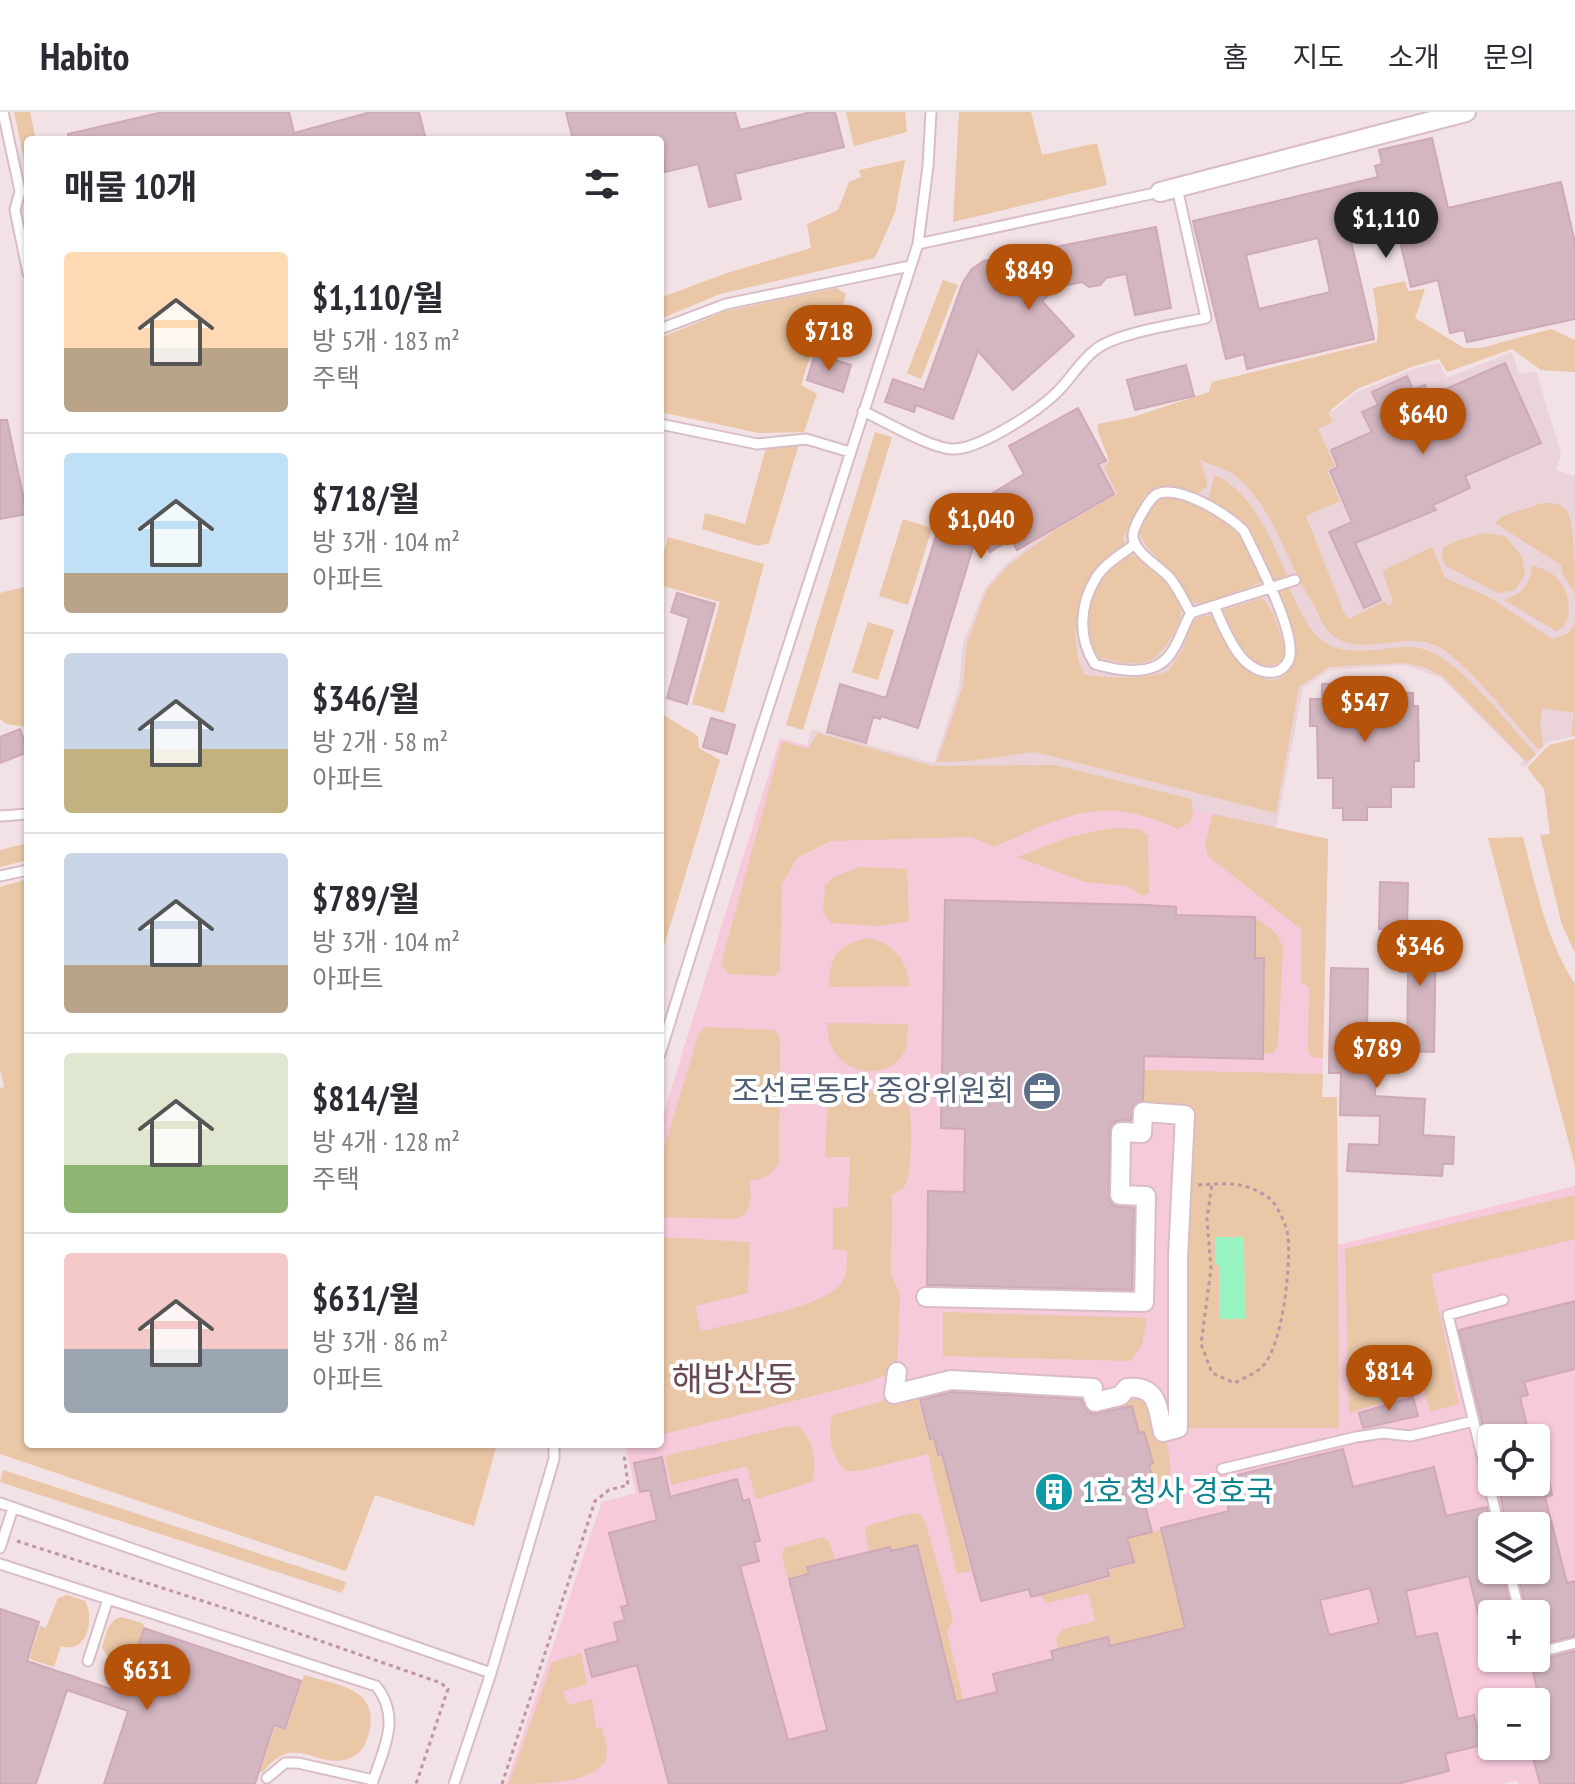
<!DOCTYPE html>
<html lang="ko">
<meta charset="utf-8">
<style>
body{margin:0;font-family:"PT Sans Narrow","Noto Sans KR",sans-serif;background:#f2f2f3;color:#2b2b33;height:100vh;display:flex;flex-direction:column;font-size:30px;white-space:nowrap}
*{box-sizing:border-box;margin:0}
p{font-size:26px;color:#7c7c81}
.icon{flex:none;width:44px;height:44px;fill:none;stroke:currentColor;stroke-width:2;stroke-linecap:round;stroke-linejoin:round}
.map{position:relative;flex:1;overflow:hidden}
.drawer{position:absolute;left:24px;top:24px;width:640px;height:1312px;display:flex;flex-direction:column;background:#fff;border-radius:8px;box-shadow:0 2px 6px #0004}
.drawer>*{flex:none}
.fabs{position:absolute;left:1478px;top:1312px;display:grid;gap:16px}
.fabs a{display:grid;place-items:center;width:72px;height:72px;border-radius:8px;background:#fff;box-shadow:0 2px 6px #0004;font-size:40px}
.price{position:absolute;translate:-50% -68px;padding:0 18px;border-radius:28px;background:#b45309;color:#fff;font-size:26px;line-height:52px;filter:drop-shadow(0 2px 4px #0008)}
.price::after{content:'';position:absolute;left:50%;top:48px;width:24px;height:18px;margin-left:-12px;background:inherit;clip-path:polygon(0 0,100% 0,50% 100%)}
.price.selected{background:#222;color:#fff}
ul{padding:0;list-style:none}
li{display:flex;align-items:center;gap:24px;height:200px;padding:0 40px}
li+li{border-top:2px solid #e1e1e2}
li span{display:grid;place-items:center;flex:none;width:224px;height:160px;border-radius:8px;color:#555}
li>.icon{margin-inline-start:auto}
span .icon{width:96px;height:96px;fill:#fffc;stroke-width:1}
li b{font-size:34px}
h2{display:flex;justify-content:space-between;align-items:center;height:96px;padding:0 40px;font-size:34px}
header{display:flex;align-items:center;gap:48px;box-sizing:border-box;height:112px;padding:0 40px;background:#fff;border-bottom:2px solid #e1e1e2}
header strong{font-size:38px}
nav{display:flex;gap:44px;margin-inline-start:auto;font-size:28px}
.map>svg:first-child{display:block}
</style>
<header>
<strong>Habito</strong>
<nav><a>홈</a><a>지도</a><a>소개</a><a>문의</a></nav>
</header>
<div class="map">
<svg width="1575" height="1672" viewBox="0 0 1575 1672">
<rect width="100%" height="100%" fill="#f2e1e5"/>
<path fill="#ead3d9" d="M1512,240L1519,262L1536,259L1561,342L1556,358L1575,364V624L1548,630L1524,656L1520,652L1523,648L1441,566L1405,553L1330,558L1303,576L1276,716L1127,683L896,658L807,633L812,617L934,651L959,574L963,531L985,476L1006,452L1053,416L1114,382L1098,352L1127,332L1315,253L1332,300L1357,280L1414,257L1439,251L1447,266Z"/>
<path fill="#f6c9db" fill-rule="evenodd" d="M780,626L896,658L1127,683L1328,727L1322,985H1337L1338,1133L1575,1074V1672H1518L1517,1668L1500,1672H506L602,1390L636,1381L625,1332H660V1013ZM1492,1326H1536V1370H1492ZM1492,1414H1536V1458H1492ZM1492,1502H1536V1546H1492ZM1492,1590H1536V1634H1492Z"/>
<path fill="#eac7a6" d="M14,0H30L36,28H28V65Z
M846,0H905L907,20L854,34Z
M959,0H1031L1042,43L1097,31L1107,73L953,110Z
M905,48L895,100L875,146L720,182L660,207V186L724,162L811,136L807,112L838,98L849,70L861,65L859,58Z
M943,168L958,173L921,267L907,261Z
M1405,169L1408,179L1425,177L1415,206L1464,236H1481L1551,217L1575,228V260L1541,258L1512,237L1447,260L1439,247L1414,254L1357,277L1328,300L1333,310L1318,317L1335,354L1327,358L1340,389L1306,404L1344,501L1349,507L1385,489L1389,495L1393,489L1383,462L1384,458L1432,435L1445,466L1489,485L1552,527C1563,524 1570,523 1575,511V623L1571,624L1574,601L1542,596L1540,610L1543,634L1539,638C1515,612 1466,549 1437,534C1404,518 1359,547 1331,522C1321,514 1319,500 1312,490C1286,450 1275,398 1238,366C1229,357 1211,353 1200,348L1207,369V375L1192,385L1164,374L1145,383L1123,426L1126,434C1116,442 1099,451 1092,462C1078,484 1067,541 1086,563C1111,566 1144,568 1168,559C1173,553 1178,544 1182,538C1194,517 1180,507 1212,503C1224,519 1233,542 1247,555C1256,563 1270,572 1280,566C1311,548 1284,504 1275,480L1289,475C1312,526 1322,545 1383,537C1400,535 1415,533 1431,540C1465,554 1510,614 1536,642L1527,650L1442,564L1424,555L1404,551L1329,555L1299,575L1276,701L1035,640L968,649L937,650L963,573L967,531L987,477L1008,454L1055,418L1117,382L1104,354L1110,350L1098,320V312L1133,305L1209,280L1212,270L1377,230L1378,209L1373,176Z
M837,176L846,182L829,238L813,235L801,273L817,282L804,320L759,321L660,300V226L726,199Z
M875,320L892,325L803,618L786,613Z
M799,332L769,431L758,434L702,417L705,401L745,412L766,336Z
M1215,363C1254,381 1271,428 1288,465L1271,470L1246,417L1235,403L1208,387Z
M1165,383L1200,394L1234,414L1242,423L1261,470C1241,478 1202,504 1184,484C1178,476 1176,464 1168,456C1155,442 1143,435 1138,416L1157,386Z
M1543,391C1552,391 1561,391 1567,399C1575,415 1575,461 1575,482L1562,461L1561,453L1495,411L1503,404Z
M903,407L932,416L908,493L879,484Z
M1486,421L1505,424L1522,445L1525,463L1515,478L1498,481L1446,454L1442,446L1443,436L1456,429Z
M668,425L764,452L724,601L692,592L720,490L660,473V454Z
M1128,443C1147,444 1182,480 1181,500C1180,515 1161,547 1146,550C1131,554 1111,548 1096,545C1087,519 1084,486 1103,463C1109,455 1120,449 1128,443Z
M1532,453C1540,456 1550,459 1556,465C1571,478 1575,513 1556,519L1504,488C1522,482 1531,472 1532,453Z
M28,474V615L6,612L0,607V481Z
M1263,486L1273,501L1287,541L1285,547C1248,572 1232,527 1220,499Z
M868,510L894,518L878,568L852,560Z
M660,601L698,624L699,636L720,648L660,847Z
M818,621L932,654L1055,653L1191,687L1193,698L1191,709L1179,717C1161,710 1144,703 1125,700C1080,692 1034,718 994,735L971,725L831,729L797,746L782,772L780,859L773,864L729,862L721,852L782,629L808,637Z
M1575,627V841L1562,813L1540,723L1550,722L1544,677L1527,656L1549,633Z
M1213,702L1328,727L1323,946L1312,945L1308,940L1309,875L1301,870V817L1208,744L1205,732Z
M1112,716L1138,717L1148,723L1149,781L1142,784L1128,774L1085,770L1017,745L1069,725Z
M1523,725C1536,776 1546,827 1575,872V1054L1488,726Z
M28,731V748L0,755V738Z
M859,755L907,757L909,809L879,814L831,811L823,801L825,773L834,765Z
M28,767V1332H497L474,1414L375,1383L346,1459L0,1342V976L4,975L0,957V775Z
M1255,805L1277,822L1283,835L1278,934L1273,941L1263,942L1264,847L1255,846Z
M869,826C896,834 906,847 910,874L829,875C830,842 837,833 869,826Z
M827,911L908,912C907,921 908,930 905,938C894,966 851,965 836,942C829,932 828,923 827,911Z
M705,915L775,918L780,926L779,1050C773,1064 763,1066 749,1069C752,1085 753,1101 735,1107L660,1105V1050L699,921Z
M1144,958L1323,962L1322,985H1337L1339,1316H1178L1185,1003L1143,1000Z
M839,979C853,980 897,977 906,987C914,995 912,1062 906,1072C903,1077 897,1080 892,1083L891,1162L900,1183L897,1260L864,1271L660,1323V1125L750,1130L748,1181L695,1194L701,1219C733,1211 818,1196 839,1174C848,1164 847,1152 847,1139L833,1137V1096L848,1095L850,1045H825L828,984Z
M1575,1083V1127L1431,1162L1459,1292L1430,1300L1418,1258L1386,1265L1383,1291L1349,1301L1345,1137Z
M943,1200L1147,1206L1142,1232L1131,1249L943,1244Z
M1142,1276C1155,1303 1173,1333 1170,1364L1154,1373L1149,1353L1153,1351L1144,1320L1139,1321L1133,1294L1124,1296L1120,1284Z
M916,1280L929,1328H933L937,1344L942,1343L971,1459L957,1462L928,1342L859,1359H846C831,1347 827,1320 833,1303Z
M798,1314C813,1326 818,1352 812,1370L756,1387L747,1354L671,1373L665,1344L785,1315Z
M3,1358L346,1470L342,1481L0,1370Z
M912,1401L920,1402L925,1409L953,1508L947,1520L963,1587L956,1589L918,1433L892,1439L890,1434L869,1439L865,1417L870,1413Z
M1161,1418L1185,1515L1111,1533L1108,1524L1058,1537L1056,1526L1063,1517L1095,1509L1088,1481L1047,1491L1040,1483L1110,1466L1109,1458L1134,1451L1128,1426Z
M823,1425L829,1430L835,1447L807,1454L808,1462L788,1466L782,1445L784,1436Z
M67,1483L85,1489C95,1507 87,1543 61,1534L54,1555L29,1547L40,1514L46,1516L58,1486Z
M122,1505L144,1512L131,1554L109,1547L102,1535C107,1522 107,1508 122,1505Z
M581,1541L587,1572L563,1579L568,1593L592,1587L596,1617L602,1615C604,1625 609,1636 606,1646C599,1672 536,1672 509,1672L552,1550Z
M304,1563C340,1574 382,1576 368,1624C365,1635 359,1643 348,1647C314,1657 295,1619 263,1660H260L275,1615L286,1618Z"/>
<path fill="#98f4c1" d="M1215,1125H1244L1245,1207H1219V1153H1215Z"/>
<path fill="#d3b6c0" stroke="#cfa9b6" stroke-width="2" fill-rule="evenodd" d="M163,0H289L294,21L371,0H419L426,28H69L68,22Z
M566,0H735L740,18L811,0H835L844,35L735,62L741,87L709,95L698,52L665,60L660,28H573Z
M1432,26L1448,96L1561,70L1575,131V207L1467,230L1464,218L1450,221L1438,168L1411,175L1396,113L1389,114L1386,102L1347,112L1374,227L1247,257L1244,242L1226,247L1193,109L1378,65L1375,54L1382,52L1379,38ZM1318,126L1330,180L1259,197L1246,143Z
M1156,115L1171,196L1135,203L1126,162L1106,166L1100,173L1089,175L1082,170L1058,175L1042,189L1074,224L1013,278L978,239L953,307L916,293L914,300L885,290L893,267L924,278L963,170L972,157L984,149Z
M815,242L851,253L843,280L807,268Z
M1505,251L1541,331L1465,364L1470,376L1433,393L1436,398L1355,431L1381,488L1364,496L1329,420L1352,410L1330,359L1338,355L1331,338L1372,320L1362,300L1378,293L1372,280L1407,264L1413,277L1425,273L1430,284Z
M1186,253L1194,284L1135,298L1127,268Z
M1078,296L1106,349L1098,352L1114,382L1017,438L1011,427L990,440L978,419L918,616L881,604L880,607L873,605L866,631L827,620L840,572L886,586L938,417L948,420L952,410L963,399L1024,362L1009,334Z
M0,308H7L27,402L0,407Z
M677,481L715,492L687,592L667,586L689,506L671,500Z
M1380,571V581H1413V594H1418L1419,649H1414V675H1391V695H1367V708H1343V696H1333V666H1318L1317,614H1310V587H1322V572Z
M711,606L735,613L727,642L703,635Z
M20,617L28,640L0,651V625Z
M1380,770L1408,771L1407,817H1379Z
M945,788L1147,793L1176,795V803L1255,805V846H1264L1263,947L1144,944L1143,988L1133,994L1131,1008L1116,1009L1110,1014L1109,1088L1114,1094L1134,1096L1132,1178L927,1173L928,1079L964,1080L965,1017L941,1016Z
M1401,819L1436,820L1434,940L1407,939L1408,860H1400Z
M1331,856L1368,857L1367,917H1376L1375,984L1425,987L1423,1023L1454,1025L1453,1052H1443L1442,1064L1347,1059L1349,1032L1379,1033L1380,1004L1340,1003L1341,961H1329Z
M1575,1189V1257L1524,1270L1528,1283L1520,1285L1530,1326H1486L1459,1218Z
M952,1280L1081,1287L1086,1298L1093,1302L1132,1294L1139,1321L1144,1320L1153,1351L1149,1353L1157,1386L1144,1390L1152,1420L1127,1426L1134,1450L1107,1457L1109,1464L1031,1485L1029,1477L981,1489L942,1342L938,1343L934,1326L930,1327L920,1288Z
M1413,1285L1418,1304L1363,1316L1359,1301Z
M1343,1337L1353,1375L1434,1355L1446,1404L1487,1395L1491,1414H1486L1492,1441V1458H1502L1512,1502H1492V1535H1486L1469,1464L1406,1479L1416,1525L1437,1521L1458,1607L1474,1603L1482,1633L1445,1642L1449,1659L1397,1672H669L637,1553L592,1565L585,1538L618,1529L614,1511L625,1508L621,1495L628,1493L609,1421L657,1408L650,1378L640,1380L634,1351L662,1345L670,1385L737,1367L743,1389L749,1387L760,1429L754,1430L759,1449L740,1454L788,1628L827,1618L789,1467L809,1462L807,1455L890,1435L891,1439L917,1433L956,1590L997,1580L993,1562L1053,1547L1051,1539L1108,1525L1110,1534L1185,1516L1161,1416L1229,1399L1221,1367ZM1370,1476L1379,1511L1329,1523L1320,1488Z
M1549,1368L1552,1383L1545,1385L1567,1471L1575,1469V1524L1538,1533L1536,1498L1527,1500L1517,1458H1536V1414H1506L1498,1370Z
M0,1497L39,1510L27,1549L123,1581L144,1516L301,1569L285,1617L274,1613L255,1672H104L128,1599L67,1578L36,1672H0Z
M1575,1539V1672H1540L1530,1634H1536V1582H1538L1533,1561L1545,1558L1542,1547Z"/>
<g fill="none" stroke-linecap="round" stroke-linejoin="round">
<defs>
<path id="lane" d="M3,0L20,79L15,98L28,161
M918,132L1160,80
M660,217L726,192L910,154
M863,299C884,309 932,337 953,337C978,338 1036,300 1054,283C1069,270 1079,250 1095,238C1115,221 1178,212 1206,206L1177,76
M660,312L757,332L806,327L850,340
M1135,432C1122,442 1104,452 1096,466C1079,493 1078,527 1095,552C1119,559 1155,566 1171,541C1180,529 1183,514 1191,501L1295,468
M1191,501C1184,490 1178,475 1169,465C1159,454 1133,440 1133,424C1133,416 1138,408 1142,401C1146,395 1150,386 1157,382C1179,372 1229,403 1244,419C1257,447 1293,514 1290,542C1290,550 1283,558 1275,560C1241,564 1226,520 1215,496
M0,704L28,702
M0,764L28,758
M660,942L751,649L918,132L928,54L931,0
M1222,1357L1356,1325L1383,1321L1410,1324L1474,1309
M0,1391L491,1561
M1499,1414L1448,1203L1503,1188
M0,1436L13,1396
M0,1452L376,1574C402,1606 383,1638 372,1672
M1509,1458L1520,1502
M1536,1541L1575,1531
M88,1549L108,1487
M267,1666L285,1651H298L373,1668
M454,1672L491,1561L554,1347V1332"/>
<path id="street" d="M1160,80L1466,0
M897,1260L894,1282L951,1268L1093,1276L1091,1279L1095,1290L1120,1284L1127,1276C1159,1273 1157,1296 1163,1320L1178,1316V1145L1185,1003L1143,1000L1142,1021L1121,1020L1120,1083L1146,1084L1144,1190L926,1185"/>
</defs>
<use href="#lane" stroke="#d9bdc5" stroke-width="13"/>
<use href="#street" stroke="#d9bdc5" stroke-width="22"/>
<path stroke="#c094a2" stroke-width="3" stroke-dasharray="4 4" stroke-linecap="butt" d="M1198,1073C1227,1071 1245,1069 1269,1086C1277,1092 1287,1114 1288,1124C1291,1153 1283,1234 1262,1255C1255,1262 1243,1266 1235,1271L1212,1261L1201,1232L1211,1157L1207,1107L1212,1072
M17,1429L243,1502L441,1571L448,1577L416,1672
M502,1672L595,1389L609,1378L628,1373L624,1342"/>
<use href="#lane" stroke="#fff" stroke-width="9"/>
<use href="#street" stroke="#fff" stroke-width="18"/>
</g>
<defs>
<symbol id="office-disc" viewBox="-11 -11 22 22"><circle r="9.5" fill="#5c6f8a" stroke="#fff"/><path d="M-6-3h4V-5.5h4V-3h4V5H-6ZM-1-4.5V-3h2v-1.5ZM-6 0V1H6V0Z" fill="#fff"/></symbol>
<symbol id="building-disc" viewBox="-11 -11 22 22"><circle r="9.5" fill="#0f9aa8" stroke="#fff"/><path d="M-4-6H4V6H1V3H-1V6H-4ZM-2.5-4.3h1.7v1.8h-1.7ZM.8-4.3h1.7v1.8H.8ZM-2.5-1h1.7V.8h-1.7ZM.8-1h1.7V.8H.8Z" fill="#fff"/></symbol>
</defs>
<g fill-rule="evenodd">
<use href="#office-disc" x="1020" y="957" width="44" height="44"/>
<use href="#building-disc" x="1032" y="1358" width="44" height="44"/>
</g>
<g text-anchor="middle" stroke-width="8" stroke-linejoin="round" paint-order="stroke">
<g font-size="30" fill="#4e5e75" stroke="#fff" text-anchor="end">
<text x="1014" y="989">조선로동당 중앙위원회</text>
</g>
<g font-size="30" fill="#0d838f" stroke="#fff" text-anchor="start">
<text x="1082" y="1390">1호 청사 경호국</text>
</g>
<g font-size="34" fill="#674853" stroke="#fff">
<text x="734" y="1279">해방산동</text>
</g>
</g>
</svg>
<div class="fabs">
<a><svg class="icon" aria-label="locate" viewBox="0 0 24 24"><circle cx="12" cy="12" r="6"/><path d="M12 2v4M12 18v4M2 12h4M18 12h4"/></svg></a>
<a><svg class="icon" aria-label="layers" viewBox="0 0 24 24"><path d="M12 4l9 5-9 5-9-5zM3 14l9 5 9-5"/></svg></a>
<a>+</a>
<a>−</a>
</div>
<b class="price selected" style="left:1386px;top:148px">$1,110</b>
<b class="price" style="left:1029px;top:200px">$849</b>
<b class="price" style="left:829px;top:261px">$718</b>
<b class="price" style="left:1423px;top:344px">$640</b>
<b class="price" style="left:981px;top:449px">$1,040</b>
<b class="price" style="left:1365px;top:632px">$547</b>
<b class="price" style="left:1420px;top:876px">$346</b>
<b class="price" style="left:1377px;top:978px">$789</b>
<b class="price" style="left:1389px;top:1301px">$814</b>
<b class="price" style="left:147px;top:1600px">$631</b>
<section class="drawer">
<h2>매물 10개<svg class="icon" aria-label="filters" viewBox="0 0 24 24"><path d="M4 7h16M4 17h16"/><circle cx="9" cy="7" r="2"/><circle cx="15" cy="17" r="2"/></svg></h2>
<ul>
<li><span style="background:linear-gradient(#ffd9b3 60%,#b9a48a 0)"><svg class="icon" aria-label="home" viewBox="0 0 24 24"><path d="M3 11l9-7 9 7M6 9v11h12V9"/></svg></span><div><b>$1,110/월</b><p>방 5개 · 183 m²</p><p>주택</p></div></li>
<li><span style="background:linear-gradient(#bfe0f5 75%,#b9a48a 0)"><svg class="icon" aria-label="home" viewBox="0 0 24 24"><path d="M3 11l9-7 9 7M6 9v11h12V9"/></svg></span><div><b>$718/월</b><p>방 3개 · 104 m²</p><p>아파트</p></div></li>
<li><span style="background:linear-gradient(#c9d6e8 60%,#c2b280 0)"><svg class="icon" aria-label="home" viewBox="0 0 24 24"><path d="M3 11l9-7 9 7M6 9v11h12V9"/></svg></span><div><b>$346/월</b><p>방 2개 · 58 m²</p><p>아파트</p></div></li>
<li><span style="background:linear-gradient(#c9d6e8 70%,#b9a48a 0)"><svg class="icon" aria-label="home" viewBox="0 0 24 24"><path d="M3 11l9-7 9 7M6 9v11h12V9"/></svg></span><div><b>$789/월</b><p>방 3개 · 104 m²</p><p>아파트</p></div></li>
<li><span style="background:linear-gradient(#dfe7d0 70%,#8fb573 0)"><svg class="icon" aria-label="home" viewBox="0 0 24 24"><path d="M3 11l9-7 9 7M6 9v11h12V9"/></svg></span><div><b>$814/월</b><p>방 4개 · 128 m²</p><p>주택</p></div></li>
<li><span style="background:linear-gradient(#f6c9c9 60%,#9aa5b1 0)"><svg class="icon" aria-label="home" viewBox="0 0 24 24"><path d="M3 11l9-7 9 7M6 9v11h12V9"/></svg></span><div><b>$631/월</b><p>방 3개 · 86 m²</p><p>아파트</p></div></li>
</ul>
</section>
</div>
